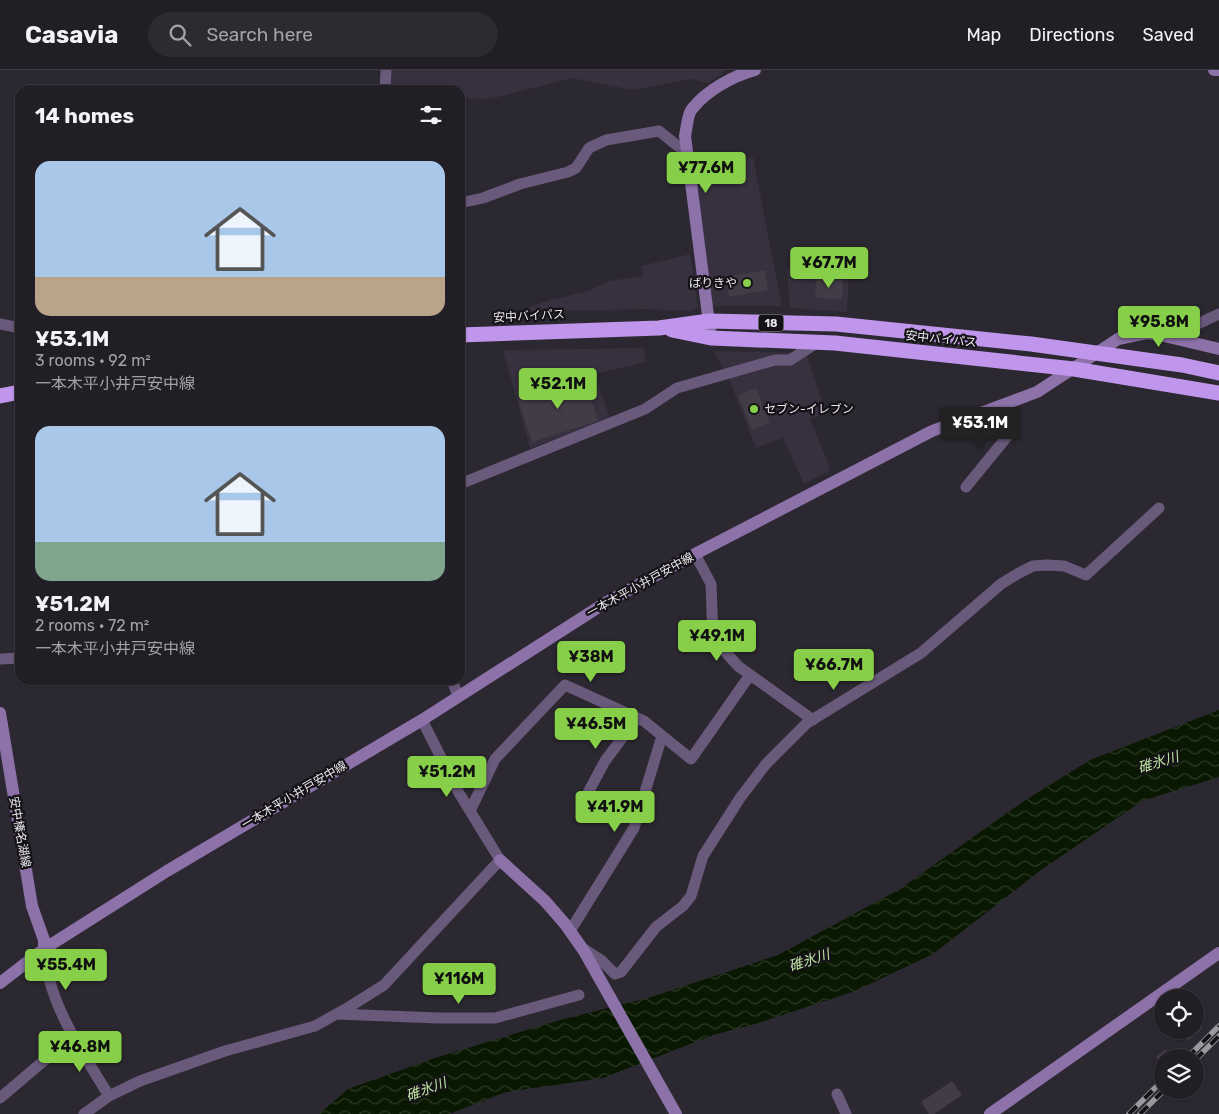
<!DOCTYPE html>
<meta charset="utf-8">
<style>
body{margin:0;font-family:Rubik,"Noto Sans JP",sans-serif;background:#2d2b32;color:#f1f3f6;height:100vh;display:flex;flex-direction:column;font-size:19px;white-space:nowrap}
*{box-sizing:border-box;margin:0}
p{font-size:16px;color:#a2a2a7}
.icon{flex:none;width:28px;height:28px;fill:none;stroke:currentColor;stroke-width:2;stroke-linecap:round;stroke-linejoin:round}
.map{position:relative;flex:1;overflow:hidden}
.drawer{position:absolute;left:15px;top:15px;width:450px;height:600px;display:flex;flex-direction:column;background:#211e25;border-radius:15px;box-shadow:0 1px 4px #0004,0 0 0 1px #3e3c42}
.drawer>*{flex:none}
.tools{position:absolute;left:1154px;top:919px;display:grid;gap:10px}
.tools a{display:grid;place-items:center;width:50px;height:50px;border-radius:50%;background:#211e25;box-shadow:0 1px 4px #0004,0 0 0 1px #3e3c42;font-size:25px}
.price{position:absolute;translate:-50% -42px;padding:0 11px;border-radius:5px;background:#88cf49;color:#111;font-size:16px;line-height:32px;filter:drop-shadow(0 1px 2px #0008)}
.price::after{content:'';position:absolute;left:50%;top:30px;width:15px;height:11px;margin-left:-8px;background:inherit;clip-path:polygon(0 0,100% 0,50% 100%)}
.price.active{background:#222;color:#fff}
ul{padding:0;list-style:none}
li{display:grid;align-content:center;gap:10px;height:265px;padding:0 20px}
li span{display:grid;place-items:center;height:155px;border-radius:15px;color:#555}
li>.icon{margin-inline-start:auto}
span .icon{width:90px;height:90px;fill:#fffc;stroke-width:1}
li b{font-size:21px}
h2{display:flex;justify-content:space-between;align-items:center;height:60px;padding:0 20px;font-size:21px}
header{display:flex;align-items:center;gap:30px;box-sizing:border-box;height:70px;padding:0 25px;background:#211e25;border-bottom:1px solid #3e3c42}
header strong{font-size:24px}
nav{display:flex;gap:28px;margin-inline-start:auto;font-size:18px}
.search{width:350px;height:45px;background:#2d2b32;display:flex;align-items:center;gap:12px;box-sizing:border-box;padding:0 18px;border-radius:28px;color:#a2a2a7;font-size:19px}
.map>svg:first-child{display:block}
</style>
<header>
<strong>Casavia</strong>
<div class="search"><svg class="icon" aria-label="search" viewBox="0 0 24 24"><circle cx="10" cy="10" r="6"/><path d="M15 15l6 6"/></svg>Search here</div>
<nav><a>Map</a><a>Directions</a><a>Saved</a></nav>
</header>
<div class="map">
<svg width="1219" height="1044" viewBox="0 0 1219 1044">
<defs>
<pattern id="water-waves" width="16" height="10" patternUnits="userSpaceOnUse" patternTransform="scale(1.25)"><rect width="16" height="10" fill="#091800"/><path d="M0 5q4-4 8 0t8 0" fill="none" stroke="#2d3a26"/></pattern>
</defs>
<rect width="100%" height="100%" fill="#2c2831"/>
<path fill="#37303f" d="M389,0H723L722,4L708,13L692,9L633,20L572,8L490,29L460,28V20H388Z
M753,87L782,236H712L696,115L723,110L722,95Z
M690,184L698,237L692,241L646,239L519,242L546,231L588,221L609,211L643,206L641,196Z
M787,198L849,202L847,242L790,238Z
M644,278L646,292L595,304L610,349L530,378L503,280Z
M713,281L806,283L826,343L810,349L831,400L804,414L783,368L756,378L729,309Z"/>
<path fill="url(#water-waves)" d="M1219,640V707L1142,731L1041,800L933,884L855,921L755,954L713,965L603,1008L506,1022L449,1044H319L348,1019L435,988L560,950L648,928L778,885L900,819L1024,731L1090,690Z"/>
<path fill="#413c46" d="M765,200L768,220L729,227L726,207Z
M816,209L843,210L842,229L815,228Z
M584,308L598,351L532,372L518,329Z
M756,318L770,353L752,360L738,325Z
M1195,951L1202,959L1188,971L1178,960H1195Z
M1166,979L1168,982L1171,980L1177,988H1162V995L1156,987Z
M952,1011L962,1025L934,1044H929L921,1032Z"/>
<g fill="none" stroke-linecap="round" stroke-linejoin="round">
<path stroke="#69597b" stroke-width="11" d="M385,20L386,0
M460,133L483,128L520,114L568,102L576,98L589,78L606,70L659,61L679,77L686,76
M0,254L20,258
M1170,267L1219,244
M460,414L645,339L677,318L775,290H790L818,272
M966,417L1006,368L1008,362L1005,335
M695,484L711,514L713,568L738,596L813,650
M0,589L20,588
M452,610L458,626
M584,730L605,691L637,648
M470,741L495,689L565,615L644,651L691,689L750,605
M570,861L634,758L662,666
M581,877L601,890L615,904L621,902L656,857L683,836L691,826L703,786L740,728L766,694L807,653L921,583L1001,514L1019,503L1033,496L1047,495L1064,496L1086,505L1159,438
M44,879C48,934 82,981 109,1026
M338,944L437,948H495L579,925
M837,1024L846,1044
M0,1028L73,966
M84,1044L109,1026L140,1011L225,981L315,956L349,937L384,915L500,790L459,723L422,650"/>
<path stroke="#8c72a9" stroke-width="12" d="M1214,0H1219
M710,261L685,66C687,58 687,45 692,39C707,20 733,6 755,0
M0,643L32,836L44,870V879
M500,790L545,831L565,854L584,881L676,1044
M0,913L44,879L167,801L422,650L605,533L695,484L932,361L1037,322L1118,269L1147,263L1160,265L1219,279
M990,1044L1219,883"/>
<path stroke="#bf96ec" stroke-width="15" d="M672,260L711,268L835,273L1074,299L1219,323
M460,265L659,258L709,251L836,254L1031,274L1182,295L1219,303
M0,326L20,322"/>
<defs>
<path id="rail" d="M1187,988L1219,956
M1195,990L1219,966
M1129,1044L1162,1011
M1140,1044L1164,1020"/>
</defs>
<use href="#rail" stroke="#9a979e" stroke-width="5.5"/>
<use href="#rail" stroke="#141216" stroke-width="4" stroke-dasharray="11" stroke-linecap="butt"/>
</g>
<g fill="#88cf49" stroke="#141216" stroke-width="2">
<circle cx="747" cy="213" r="5"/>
<circle cx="754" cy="339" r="5"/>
</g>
<g text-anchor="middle" stroke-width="4.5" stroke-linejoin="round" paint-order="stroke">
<rect fill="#141216" stroke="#aaa7ac" stroke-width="1" x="758.5" y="244.5" width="25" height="17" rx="4"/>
<g font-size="11" font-weight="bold" fill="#eae7ed">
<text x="771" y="257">18</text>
</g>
<g font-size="12" fill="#eae7ed" stroke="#141216" text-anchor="end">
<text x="737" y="217">ばりきや</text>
<text x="764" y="343" text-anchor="start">セブン-イレブン</text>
</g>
<g font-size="12" fill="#eae7ed" stroke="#141216">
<text transform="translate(529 246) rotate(-3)" y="4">安中バイパス</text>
<text transform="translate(941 269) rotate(6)" y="4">安中バイパス</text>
<text transform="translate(640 515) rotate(-29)" y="4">一本木平小井戸安中線</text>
<text transform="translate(294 725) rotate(-31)" y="4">一本木平小井戸安中線</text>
<text transform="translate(20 762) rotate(80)" y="4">安中榛名湖線</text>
</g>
<g font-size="14" font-style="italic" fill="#bde5a1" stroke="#141216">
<text transform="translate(1158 692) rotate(-17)" y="5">碓氷川</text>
<text transform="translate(809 890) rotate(-18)" y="5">碓氷川</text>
<text transform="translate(426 1019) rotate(-20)" y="5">碓氷川</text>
</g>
</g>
</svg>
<div class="tools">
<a><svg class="icon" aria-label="locate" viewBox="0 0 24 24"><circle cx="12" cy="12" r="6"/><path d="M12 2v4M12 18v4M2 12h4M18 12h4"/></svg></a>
<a><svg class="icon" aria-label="layers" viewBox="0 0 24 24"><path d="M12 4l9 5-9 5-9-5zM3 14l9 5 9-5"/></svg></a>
</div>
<b class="price" style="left:706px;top:124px">¥77.6M</b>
<b class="price" style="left:829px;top:219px">¥67.7M</b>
<b class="price" style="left:1159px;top:278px">¥95.8M</b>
<b class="price" style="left:558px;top:340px">¥52.1M</b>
<b class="price active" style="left:980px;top:379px">¥53.1M</b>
<b class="price" style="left:717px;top:592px">¥49.1M</b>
<b class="price" style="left:591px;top:613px">¥38M</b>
<b class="price" style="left:834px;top:621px">¥66.7M</b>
<b class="price" style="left:596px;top:680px">¥46.5M</b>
<b class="price" style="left:447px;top:728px">¥51.2M</b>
<b class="price" style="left:615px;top:763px">¥41.9M</b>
<b class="price" style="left:66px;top:921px">¥55.4M</b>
<b class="price" style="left:459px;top:935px">¥116M</b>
<b class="price" style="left:80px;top:1003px">¥46.8M</b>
<section class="drawer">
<h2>14 homes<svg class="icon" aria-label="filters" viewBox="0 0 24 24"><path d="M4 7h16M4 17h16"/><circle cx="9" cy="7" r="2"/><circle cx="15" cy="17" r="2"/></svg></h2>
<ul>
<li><span style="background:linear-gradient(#a9c7e8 75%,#b9a48a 0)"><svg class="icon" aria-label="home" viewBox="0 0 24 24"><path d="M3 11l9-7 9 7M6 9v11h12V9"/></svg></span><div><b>¥53.1M</b><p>3 rooms · 92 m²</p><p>一本木平小井戸安中線</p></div></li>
<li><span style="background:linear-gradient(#a9c7e8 75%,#7fa58c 0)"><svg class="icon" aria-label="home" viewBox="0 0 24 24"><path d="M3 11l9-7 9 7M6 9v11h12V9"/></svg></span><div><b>¥51.2M</b><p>2 rooms · 72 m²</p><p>一本木平小井戸安中線</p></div></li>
</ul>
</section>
</div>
